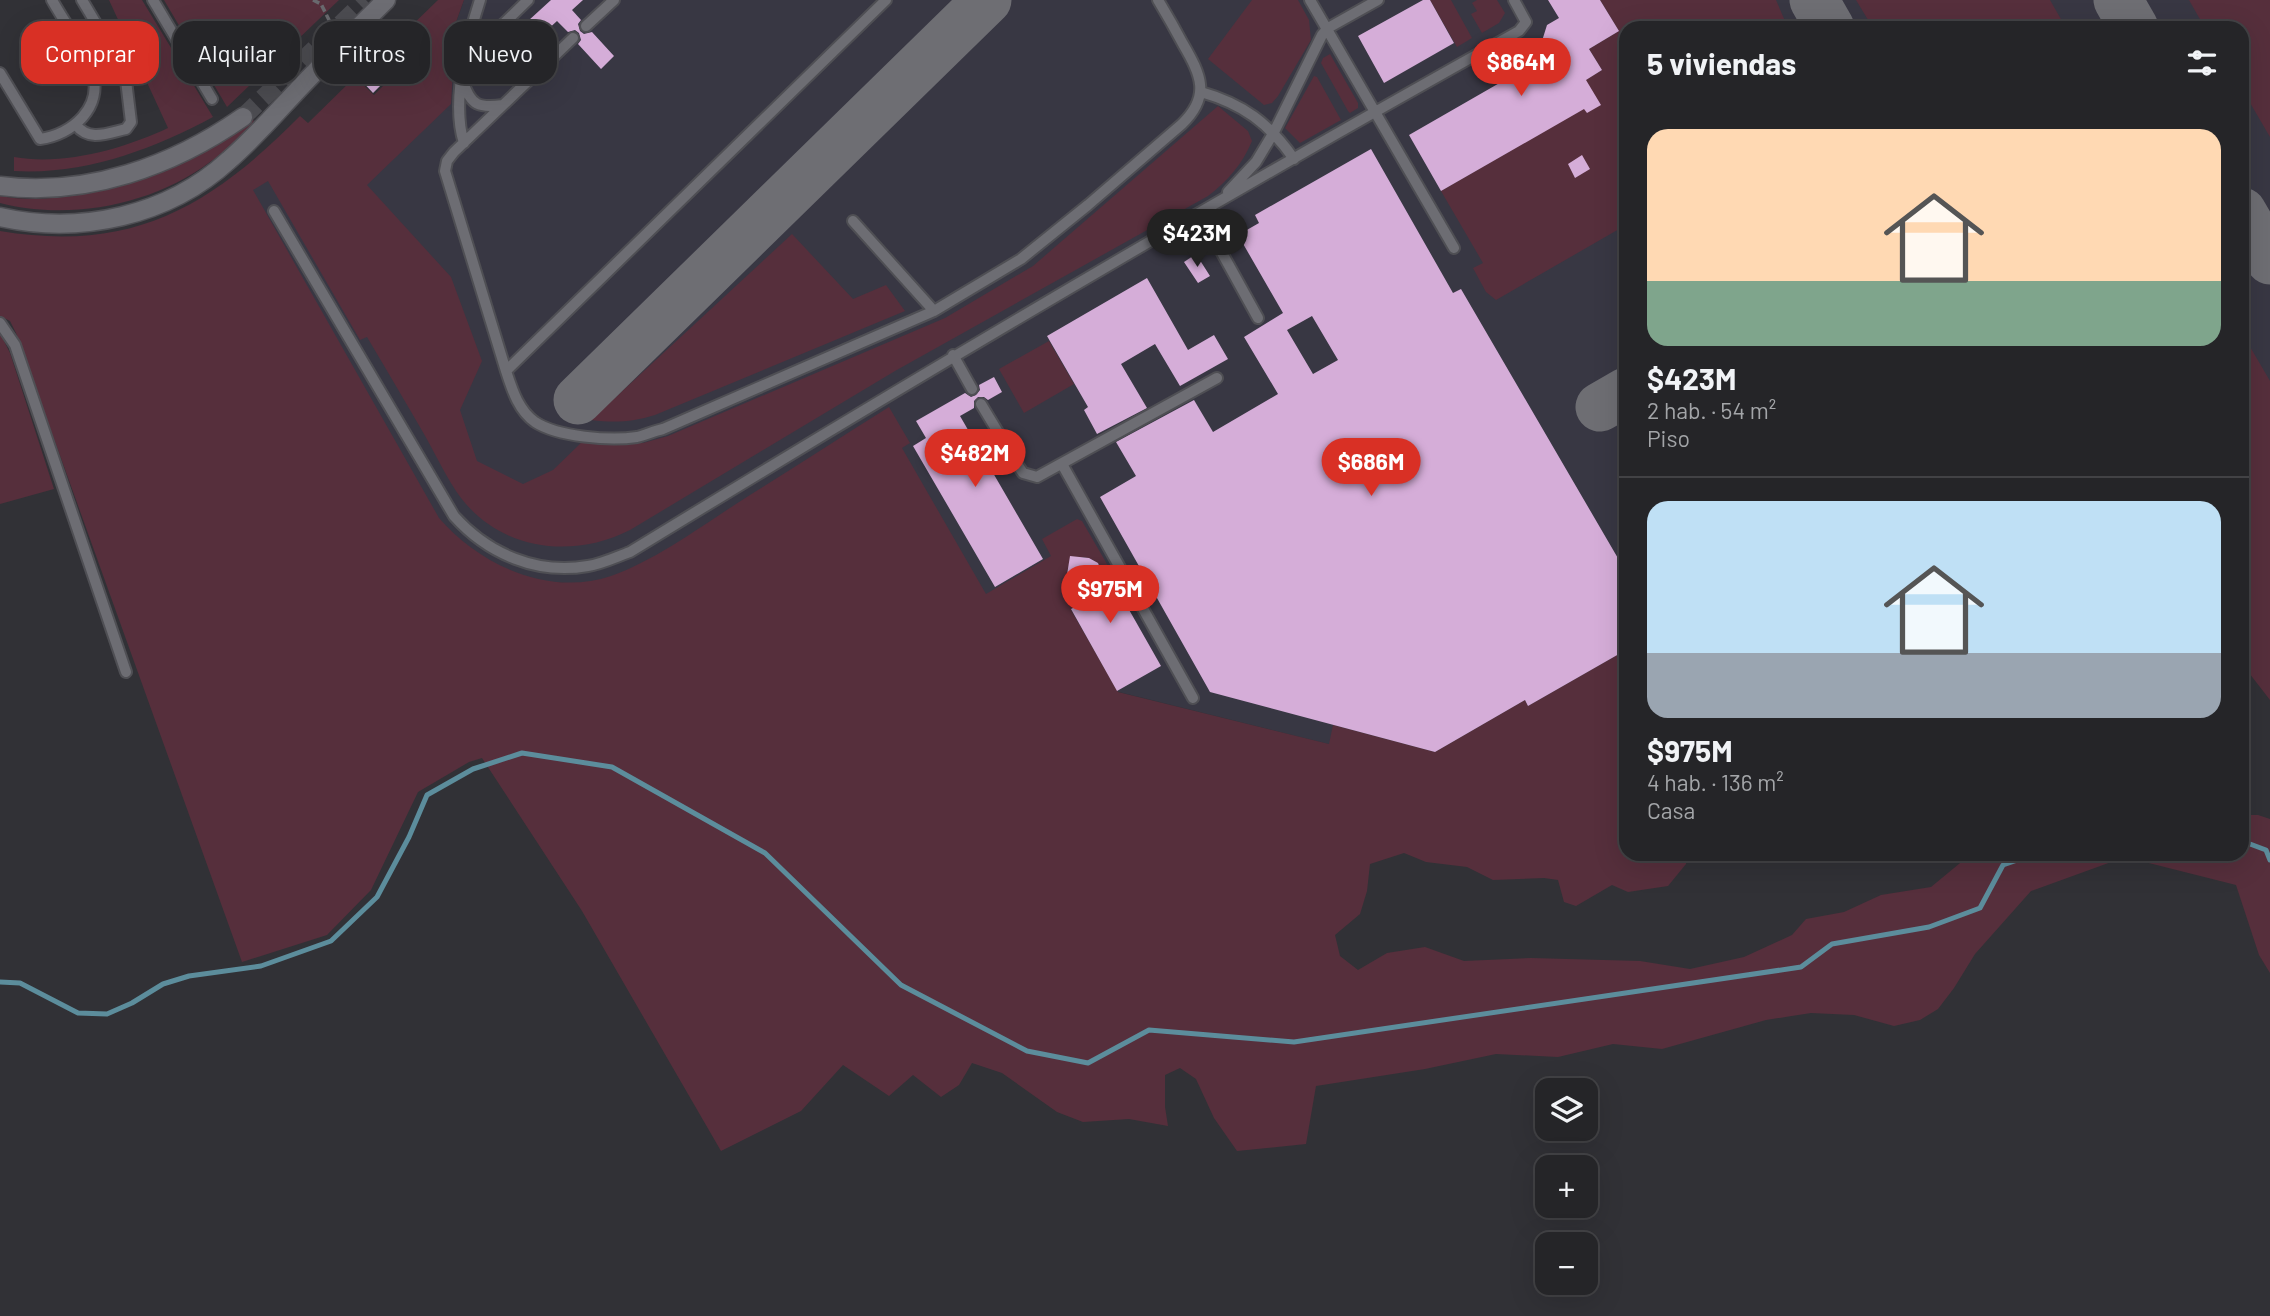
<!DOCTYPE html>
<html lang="es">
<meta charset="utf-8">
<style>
body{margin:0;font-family:Barlow,sans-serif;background:#313134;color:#f1f3f6;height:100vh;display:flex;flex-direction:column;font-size:26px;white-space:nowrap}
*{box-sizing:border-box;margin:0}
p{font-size:23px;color:#a3a5a8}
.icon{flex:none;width:38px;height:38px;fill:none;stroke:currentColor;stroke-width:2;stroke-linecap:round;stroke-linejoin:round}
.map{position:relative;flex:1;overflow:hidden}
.details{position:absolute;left:1619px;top:21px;width:630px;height:840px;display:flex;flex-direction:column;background:#252528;border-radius:21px;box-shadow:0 7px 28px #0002,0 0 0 2px #424245}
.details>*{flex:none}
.top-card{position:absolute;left:21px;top:21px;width:665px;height:63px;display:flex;gap:14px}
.controls{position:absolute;left:1535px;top:1078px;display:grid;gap:14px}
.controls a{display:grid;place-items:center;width:63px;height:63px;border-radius:14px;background:#252528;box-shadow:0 7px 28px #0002,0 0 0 2px #424245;font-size:35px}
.price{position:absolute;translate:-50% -60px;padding:0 16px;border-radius:24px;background:#d93025;color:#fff;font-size:23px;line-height:46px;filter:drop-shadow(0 2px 4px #0008)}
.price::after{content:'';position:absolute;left:50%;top:42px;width:21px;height:16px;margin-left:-10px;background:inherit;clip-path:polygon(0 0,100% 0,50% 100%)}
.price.selected{background:#222;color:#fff}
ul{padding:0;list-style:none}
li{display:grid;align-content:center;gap:14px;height:371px;padding:0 28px}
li+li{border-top:2px solid #424245}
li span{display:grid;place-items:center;height:217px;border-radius:21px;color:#555}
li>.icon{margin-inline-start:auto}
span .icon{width:126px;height:126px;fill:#fffc;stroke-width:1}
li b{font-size:30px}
h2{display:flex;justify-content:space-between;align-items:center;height:84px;padding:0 28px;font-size:30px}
.chip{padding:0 24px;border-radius:21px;background:#252528;box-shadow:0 7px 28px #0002,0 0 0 2px #424245;font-size:24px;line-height:63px}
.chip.selected{background:#d93025;color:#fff}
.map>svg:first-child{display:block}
</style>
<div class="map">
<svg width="2270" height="1316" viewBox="0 0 2270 1316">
<rect width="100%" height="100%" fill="#313136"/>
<path fill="#383743" d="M464,0H2270V567L2242,518V28H1626V746L1457,776L1111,690L615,586L474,577L242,209L249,193L256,186L272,179L443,59Z"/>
<path fill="#562f3c" d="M109,0H142L213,117C151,150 85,175 14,171V157C63,166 123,149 168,128Z
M164,0H339L227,107Z
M438,0H464L443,58L453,69L451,104L367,185L451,277L482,361L460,410L477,461L523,484L553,470L583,441L643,443L668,436L945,318L1033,266L1218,106L1248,131L1252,141C1243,163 1227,182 1208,196L895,371L630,530C573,559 502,551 461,498C447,479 436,455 424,434C405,401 386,369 367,337L360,340L268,181L253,190L439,518C480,565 548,597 611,576C652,562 699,528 736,504C787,472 838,439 889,407L910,443L902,448L986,594L1051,556L1042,539L1077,519L1082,521L1118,583L1102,592C1103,575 1104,560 1083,557L1069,565L1066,576L1061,579L1077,606L1071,610L1118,692L1329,744L1333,725L1435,752L1525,700L1528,706L1626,650V854H1687L1686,864L1668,886L1628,892L1612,885L1576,906L1564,902L1558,880L1544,878L1493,880L1467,867L1426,862L1404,853L1370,864L1367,891L1360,914L1335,935L1340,956L1358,970L1387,953L1425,947L1464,961L1531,958L1640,961L1690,969L1744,957L1792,935L1806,919L1844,912L1881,895L1931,887L1971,854H2242V815H2258L2270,819V973L2259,955L2236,885L2125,857L2031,891L1975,954L1954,988L1938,1009L1920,1020L1894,1026L1854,1015L1811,1013L1766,1020L1662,1049L1613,1044L1558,1057L1496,1054L1425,1069L1316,1086L1306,1144L1237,1151L1214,1118L1196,1079L1180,1068L1165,1075V1107L1168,1126L1129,1119L1083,1122L1057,1112L1002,1073L972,1063L959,1085L941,1097L913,1075L889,1096L843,1065L801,1111L721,1151L582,911L482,758L469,762L418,792L371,890L327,935L242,962L16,333L10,321L0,316V231C132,253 210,207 300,116L308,123L355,77L374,95L392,77L376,60Z
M1252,0H1298L1309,20L1311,40L1278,96L1272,103L1264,105L1208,59Z
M1430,0H1451L1472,38L1457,47Z
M1477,0H1497L1505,13L1499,23L1482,33L1471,14L1477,11L1472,3Z
M1600,0H1776L1788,28H1626V225L1496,300L1486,292L1473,268L1483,263L1441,191L1581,110L1570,89L1602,70L1589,49L1619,31Z
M1856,0H2050L2066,28H1873Z
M2189,0H2270V137L2242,89V28H2205Z
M1330,54L1358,103V108L1350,113L1348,111L1321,63L1323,58Z
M1314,76L1317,77L1341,120L1300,143L1285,128Z
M252,113L254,123C240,136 226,151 210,162C153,205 69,221 0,203V196C54,206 133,188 182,163C208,151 230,132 252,113Z
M792,234L853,299L886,285L905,311L655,415C633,422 615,423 591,420Z
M0,333L10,353L54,489L0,504Z
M2242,333L2270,381V700L2246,669L2242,670Z
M1049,341L1074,384L1024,413L999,369Z
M1857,854H1931C1907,864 1880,867 1857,854Z"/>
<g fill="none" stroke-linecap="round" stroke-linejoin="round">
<path stroke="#5c8d9c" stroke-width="5" d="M2242,841L2266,850L2270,860
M0,982L20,983L78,1013L107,1014L132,1003L163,984L189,976L261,966L331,941L377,897L409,837L427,795L473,769L522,753L612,767L765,853L901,985L1027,1051L1088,1063L1149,1030L1294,1042L1801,967L1832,944L1929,927L1980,908L2003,865L2034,854"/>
<path stroke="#6e6e73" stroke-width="49" d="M1814,0L1830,28
M2118,0L2134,28
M2242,212L2270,260
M578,400L987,0
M1600,407L1626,392"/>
</g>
<path fill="#d5add8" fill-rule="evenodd" d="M551,0H583L572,10L581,20L578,24L580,31L584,34L592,32L614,56L601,69L578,44L581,40L579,33L575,30L568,32L557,21L519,56L506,41Z
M1423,0H1430L1454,43L1384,83L1358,36Z
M1548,0H1600L1619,31L1589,49L1602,70L1586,80L1601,105L1587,113L1584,109L1441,191L1409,135L1550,54L1542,41L1547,25L1559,18Z
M375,63L388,78L373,93L359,78Z
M1371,149L1453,293L1461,289L1626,572V650L1528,706L1525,700L1435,752L1210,692L1100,497L1136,476L1116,442L1194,400L1213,432L1278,394L1244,337L1283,313L1238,235L1259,223L1255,215ZM1312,316L1338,360L1313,374L1287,330Z
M1582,155L1590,169L1575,178L1568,164Z
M1196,254L1210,276L1198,283L1184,262Z
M1147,278L1188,350L1214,335L1228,359L1180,386L1155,344L1121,364L1147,408L1097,434L1084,410L1088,407L1047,336Z
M994,377L1002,392L988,400L984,397H978L974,401V408L960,416L1043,559L995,587L913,446L926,438L916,421L965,393L971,397L976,395L980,390L979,385Z
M1070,556L1089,558L1098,563L1108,589L1115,585L1161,666L1117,691L1071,609L1084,602L1066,581Z"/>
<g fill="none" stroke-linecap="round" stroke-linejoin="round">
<path stroke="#4c4c51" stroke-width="18" stroke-dasharray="18 9" stroke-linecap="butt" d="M243,117L366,0"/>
<defs>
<path id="service" d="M153,0L212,99
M1310,0L1454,248
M586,26L614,0
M573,38L454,152L447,161L445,171L506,371C512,389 518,410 535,422C558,437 610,441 637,437C645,435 654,431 663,429L934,311L1021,259L1088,205L1182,124C1211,96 1201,75 1183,44C1175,29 1167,15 1158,0
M464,62L528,0
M0,73L40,139C72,135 104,107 92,72C86,52 63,20 52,0
M463,82C471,106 479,108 503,105
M1201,92C1243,104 1269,123 1294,159
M76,125C89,142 108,133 126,129L131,122L125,72L82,0
M464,143C451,103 467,40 480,0
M1228,192L1256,162L1274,132L1322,35L1328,28L1378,0
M274,211L454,516C488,554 537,575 588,566C602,564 616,557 630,552C923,373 1219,198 1519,31L1526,22L1514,0
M1200,213L1258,318
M853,221L934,311
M0,323L15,345L126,672
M953,355L972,389
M506,371L886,0
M981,404L1019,467L1023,473L1037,477L1217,378
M1062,464L1193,698"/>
<path id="minor" d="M0,186C87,197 173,166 243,117
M0,217C80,235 168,216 229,160C260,133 286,101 315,72C338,47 362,24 386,0"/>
</defs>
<use href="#service" stroke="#4f4f54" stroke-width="14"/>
<use href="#minor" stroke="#4f4f54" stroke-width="21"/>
<path stroke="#69696e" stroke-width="3.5" stroke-dasharray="7 3.5" stroke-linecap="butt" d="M313,0L321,4L332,26
M361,63L367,71"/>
<use href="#service" stroke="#6d6d73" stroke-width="10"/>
<use href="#minor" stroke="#6d6d73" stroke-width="18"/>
</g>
</svg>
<div class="controls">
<a><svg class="icon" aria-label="layers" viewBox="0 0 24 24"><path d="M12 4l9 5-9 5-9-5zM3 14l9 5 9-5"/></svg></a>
<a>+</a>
<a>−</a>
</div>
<b class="price" style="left:1521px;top:98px">$864M</b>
<b class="price selected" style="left:1197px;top:269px">$423M</b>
<b class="price" style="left:975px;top:489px">$482M</b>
<b class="price" style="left:1371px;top:498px">$686M</b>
<b class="price" style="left:1110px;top:625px">$975M</b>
<div class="top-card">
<a class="chip selected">Comprar</a>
<a class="chip">Alquilar</a>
<a class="chip">Filtros</a>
<a class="chip">Nuevo</a>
</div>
<section class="details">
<h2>5 viviendas<svg class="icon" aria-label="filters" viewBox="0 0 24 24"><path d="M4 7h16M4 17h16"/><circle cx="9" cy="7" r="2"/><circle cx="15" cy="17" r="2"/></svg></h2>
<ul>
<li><span style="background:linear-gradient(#ffd9b3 70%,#7fa58c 0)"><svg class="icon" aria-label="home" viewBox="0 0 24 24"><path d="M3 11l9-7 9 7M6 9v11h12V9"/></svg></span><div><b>$423M</b><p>2 hab. · 54 m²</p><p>Piso</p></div></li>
<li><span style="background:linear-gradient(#bfe0f5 70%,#9aa5b1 0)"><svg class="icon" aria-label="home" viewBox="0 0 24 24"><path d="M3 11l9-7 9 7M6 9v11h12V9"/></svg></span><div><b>$975M</b><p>4 hab. · 136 m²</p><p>Casa</p></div></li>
</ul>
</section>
</div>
